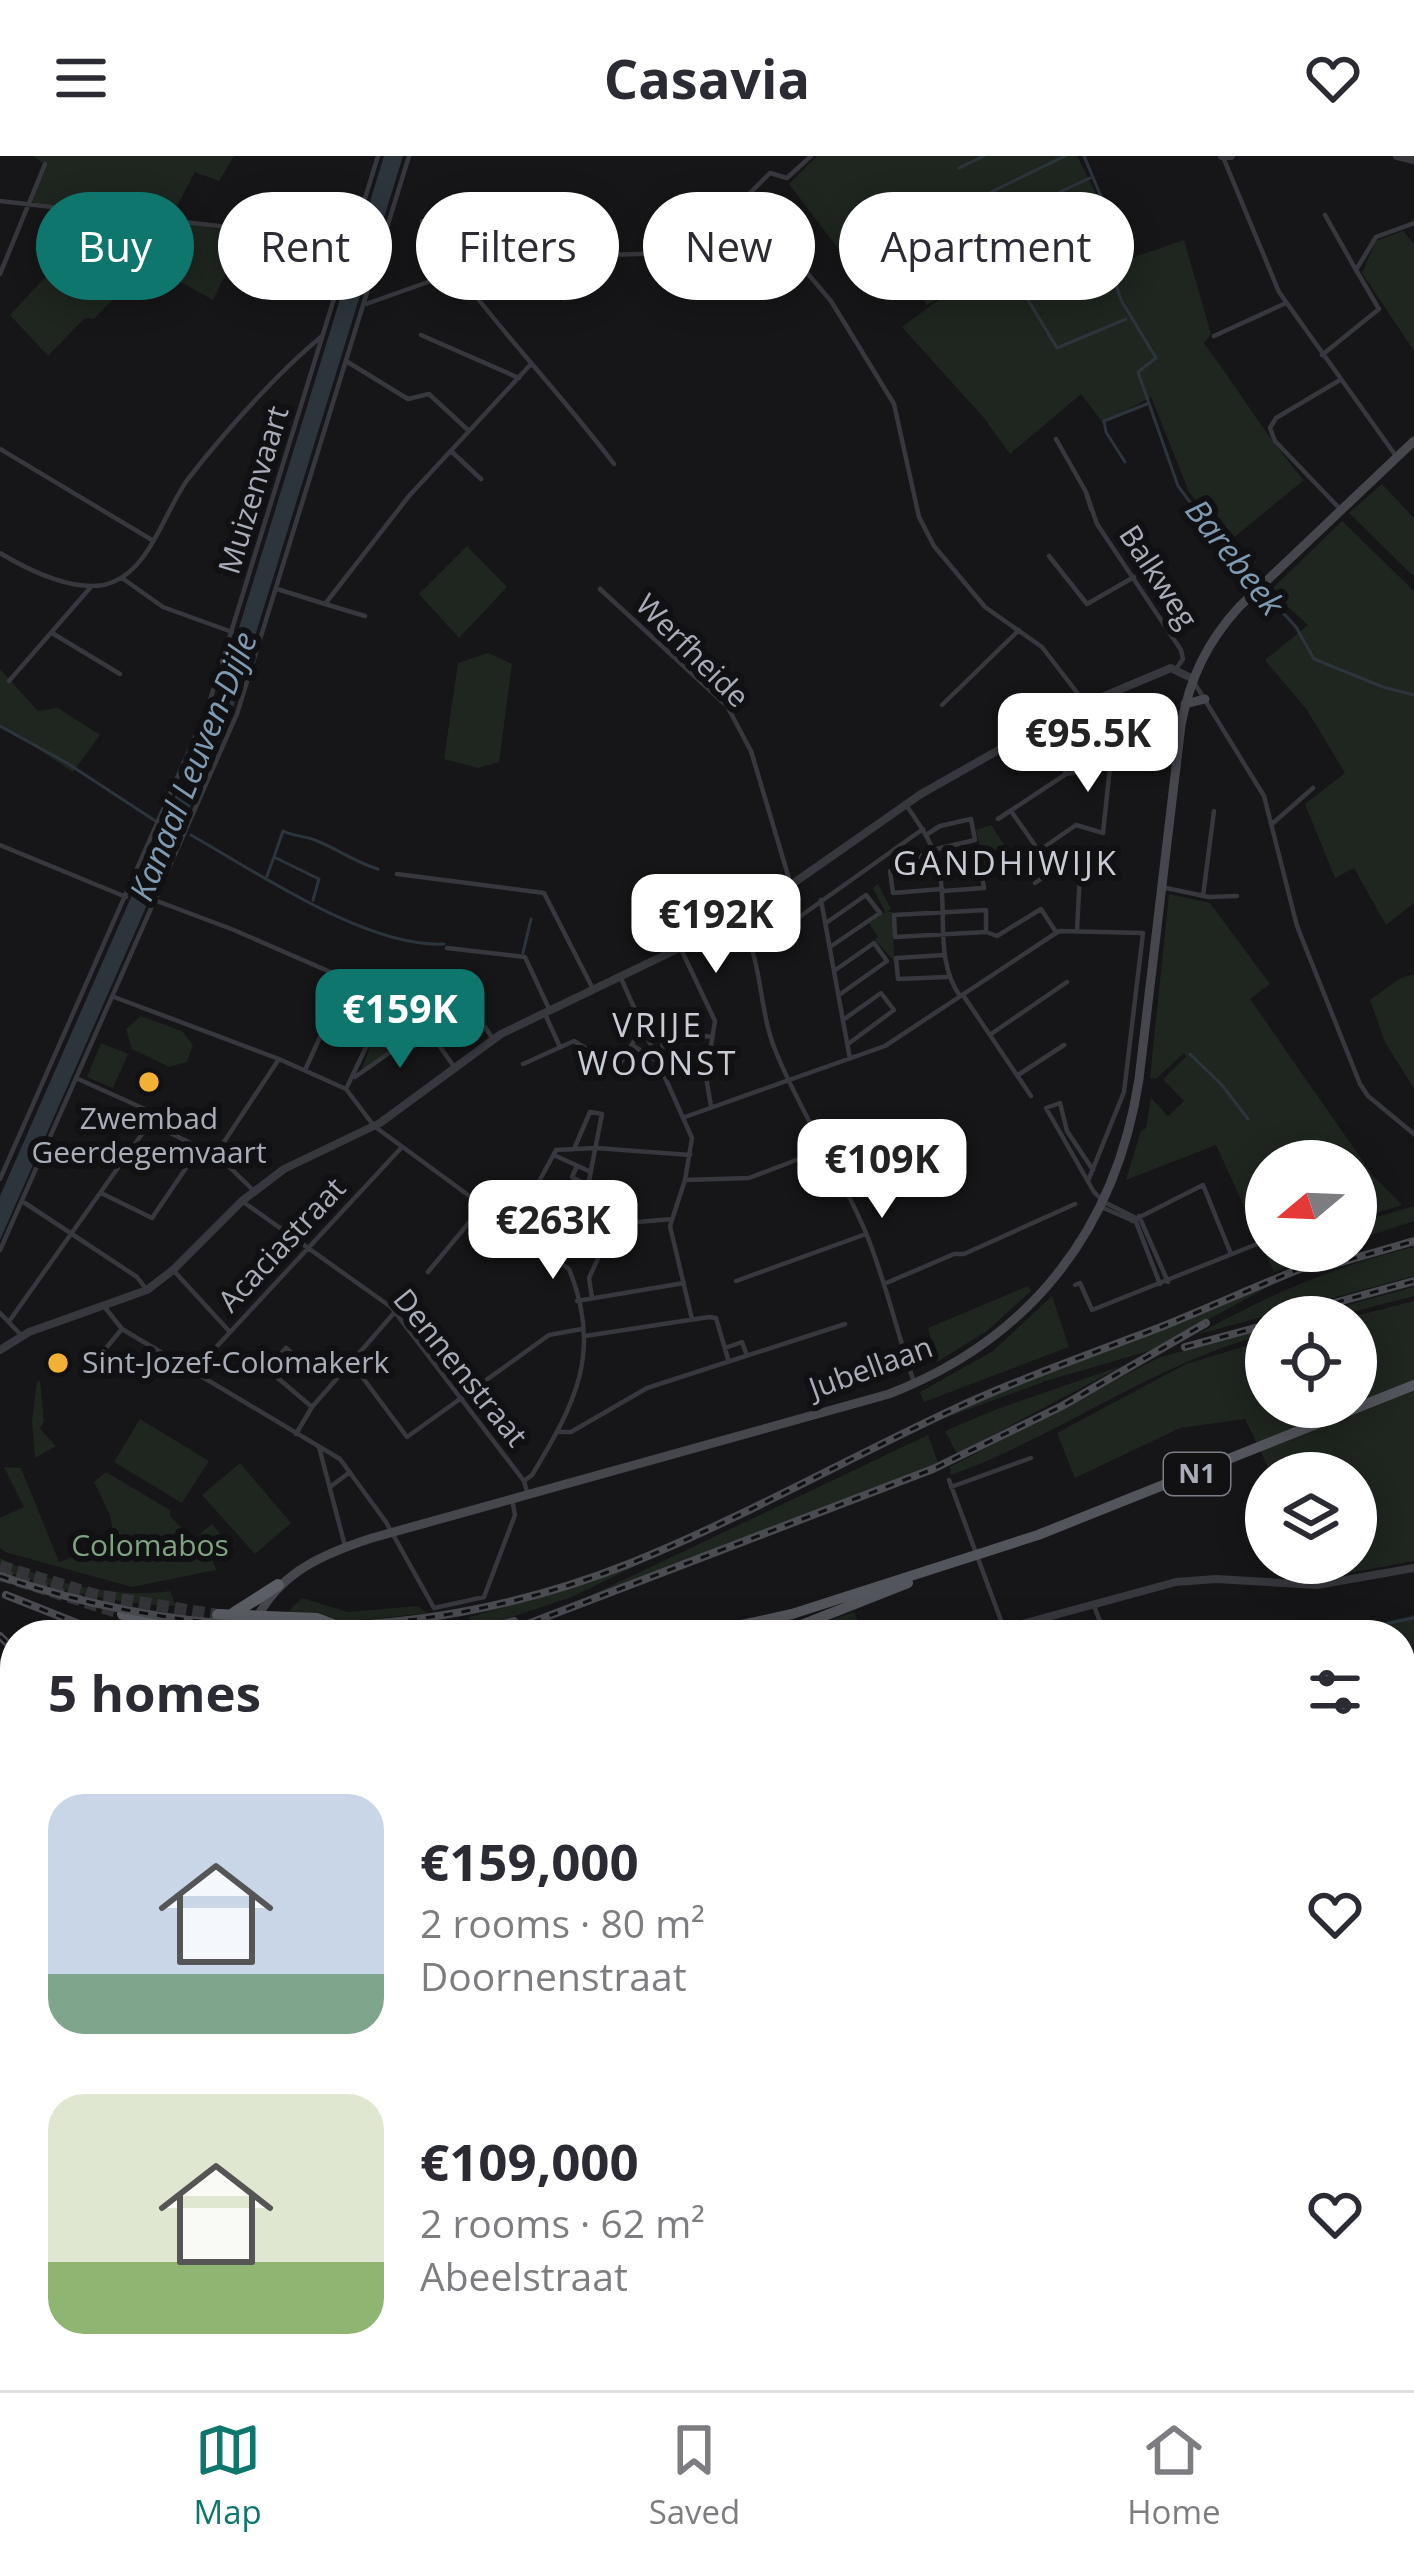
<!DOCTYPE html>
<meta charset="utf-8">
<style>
body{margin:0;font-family:"Open Sans",sans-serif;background:#f7f7f7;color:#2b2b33;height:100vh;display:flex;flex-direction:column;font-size:45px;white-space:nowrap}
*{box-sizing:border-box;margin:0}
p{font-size:39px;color:#7c7c81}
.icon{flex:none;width:66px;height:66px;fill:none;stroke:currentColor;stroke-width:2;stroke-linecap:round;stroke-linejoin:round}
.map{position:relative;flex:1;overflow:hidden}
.sheet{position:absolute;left:0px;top:1464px;width:1416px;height:771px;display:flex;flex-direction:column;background:#fff;border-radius:48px 48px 0 0;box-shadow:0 6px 30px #0003}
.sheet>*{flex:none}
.hud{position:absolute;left:36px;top:36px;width:1344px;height:108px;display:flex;gap:24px}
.needle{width:78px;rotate:251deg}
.controls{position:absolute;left:1245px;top:984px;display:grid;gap:24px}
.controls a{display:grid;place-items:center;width:132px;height:132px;border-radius:50%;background:#fff;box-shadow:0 6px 30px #0003;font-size:60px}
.price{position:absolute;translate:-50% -102px;padding:0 27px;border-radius:24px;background:#fff;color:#222;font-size:39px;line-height:78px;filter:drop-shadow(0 3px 6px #0008)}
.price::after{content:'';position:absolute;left:50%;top:72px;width:36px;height:27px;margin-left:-18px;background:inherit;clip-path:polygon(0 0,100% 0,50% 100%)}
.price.selected{background:#0f766e;color:#fff}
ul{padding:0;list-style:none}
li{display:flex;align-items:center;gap:36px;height:300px;padding:0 48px}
li span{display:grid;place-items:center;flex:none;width:336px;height:240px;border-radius:36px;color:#555}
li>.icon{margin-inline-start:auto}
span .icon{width:144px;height:144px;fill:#fffc;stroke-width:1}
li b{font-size:51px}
h2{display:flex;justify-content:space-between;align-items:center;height:144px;padding:0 48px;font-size:51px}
.chip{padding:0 42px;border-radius:54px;background:#fff;box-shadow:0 6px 30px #0003;font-size:42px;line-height:108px}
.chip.selected{background:#0f766e;color:#fff}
header{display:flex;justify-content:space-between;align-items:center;height:156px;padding:0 48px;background:#fff;font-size:54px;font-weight:700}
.tab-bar{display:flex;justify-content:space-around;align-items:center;height:168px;border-top:3px solid #e1e1e2;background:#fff;font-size:33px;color:#7c7c81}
.tab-bar a{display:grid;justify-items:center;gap:6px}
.tab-bar .selected{color:#0f766e}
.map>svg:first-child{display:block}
</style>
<header><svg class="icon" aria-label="menu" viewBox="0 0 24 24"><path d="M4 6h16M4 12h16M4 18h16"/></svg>Casavia<svg class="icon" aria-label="heart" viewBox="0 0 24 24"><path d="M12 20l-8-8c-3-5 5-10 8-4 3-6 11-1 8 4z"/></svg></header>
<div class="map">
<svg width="1414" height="2234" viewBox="0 0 1414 2234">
<rect width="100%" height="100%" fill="#161618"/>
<path fill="#1e261f" d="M33,0H234L219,25L195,16L173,58L165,64L245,78L213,144L131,98L114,142L94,163L85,162L48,200L10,159L71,94L88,60L124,62L122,55L28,46L45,8Z
M817,0H1077L1102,49L1114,108L1184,84L1211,178L1204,187C1238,233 1267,282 1304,324L1227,387L1189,336L1151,241L1103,267L1081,238L1010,298L984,262L902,171L956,131L927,149L907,124L878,145L789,28Z
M1403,75L1414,88V195L1362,117L1376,85Z
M1382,328L1414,362V421L1349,357Z
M1342,365L1414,435V747L1386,769L1354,712L1335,722L1305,648L1345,617L1307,554L1265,504L1308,469L1270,435Z
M467,390L507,431L459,482L419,438Z
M488,497L512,508L499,606L478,612L444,603L458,507Z
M0,513L38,555L58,552L100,579L73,616L0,568Z
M991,669L1016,706L1000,717L986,719L976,674Z
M878,728L891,753L887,756H893L894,805L875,784L878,781L869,767L885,756L873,732Z
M1169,738L1210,747L1270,828L1250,843L1374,1021L1402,1049L1356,1063V1005H1266V1095H1327L1274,1116L1216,989L1126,1024L1141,975L1146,972L1151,942L1168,960L1184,945L1163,923L1186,901L1184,897L1156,923L1150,922Z
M1414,818V933L1385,886L1370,844L1399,823Z
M141,860L182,875L193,889L187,906L169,911L132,893L126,873Z
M379,869L395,874L404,884L361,915Z
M101,887L128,898L113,932L87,921Z
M1414,1050V1065L1356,1084V1067Z
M1414,1091V1120L1199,1178C1267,1139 1338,1109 1414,1091Z
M1286,1121L1152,1194L1046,1225L931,1267L1018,1228L1149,1180Z
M1028,1130L1031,1135L987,1175L937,1206L928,1172Z
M1414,1131V1140L1333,1161H1303Z
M1052,1140L1069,1191L924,1246L920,1236L993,1195Z
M1414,1145V1405L1333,1420L1323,1407H1356V1317H1271L1245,1263L1180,1272L1075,1322L1057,1277L1186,1208L1266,1184V1251H1356V1161H1352Z
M1266,1171V1178C1150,1209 1062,1279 951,1319L950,1311L1158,1202Z
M1124,1209L957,1298L945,1275L997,1253Z
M40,1225L44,1265L40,1273L56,1290L35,1302L32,1265L37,1226Z
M140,1263L209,1305L182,1347L114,1306Z
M928,1279L939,1309L556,1456Z
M240,1307L291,1367L255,1398L202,1339Z
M4,1311L21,1312L59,1406L115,1386L110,1359L94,1326L106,1316L170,1354V1360L206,1397L195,1382L212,1368L230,1389L212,1403L216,1414L132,1431L5,1396L0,1392V1362L24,1351Z
M0,1402C48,1427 116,1443 170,1435L176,1450C114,1448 58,1434 0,1413Z
M652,1402L572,1441L473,1474L469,1461L557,1437Z
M302,1442L348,1456L418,1450L427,1457L346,1466L288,1456Z
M854,1456L864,1479H830L826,1466Z
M1414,1459V1691L1401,1693V1479H1331Z
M451,1466L454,1476L378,1479L372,1476Z
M1401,1762H1414V1867L1401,1885Z
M1414,2078V2200L1401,2188V2114Z"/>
<path fill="#2c353c" d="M384,0H403L232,555L0,1084V1040L215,550Z"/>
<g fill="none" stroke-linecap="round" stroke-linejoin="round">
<path stroke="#2c353c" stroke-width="3" d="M1084,0L1105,50L1112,116L1121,144L1156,202L1138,216L1178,330L1227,396L1296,471L1314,503L1383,531L1414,539
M959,12L984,0
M979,42L1065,0
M994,67L1090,22
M1003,96L1105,50
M1001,99L1057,192L1126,163
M1125,306L1106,276L1104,265L1147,248
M0,570L67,607L157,666
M191,679C258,717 367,792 444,788
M274,701L283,675C293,680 303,680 312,683C335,691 354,706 378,713
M267,720L274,701L319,723L313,744
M523,797L531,763
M1190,898L1222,929L1248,963
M1346,1476L1414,1462
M1401,1687L1414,1683"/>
<path stroke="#333438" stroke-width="12" stroke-dasharray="12 6" stroke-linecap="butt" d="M0,1410L96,1439L218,1459
M0,1419L123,1458"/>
<path stroke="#37383d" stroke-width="4.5" d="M1223,1L1279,136L1396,300
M698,44L724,59
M0,45L236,72L274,81L345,108
M1325,59L1356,114
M422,65L432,124
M737,85L727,60L770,17L787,22L811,0
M0,118L45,8
M461,121C510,186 565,243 614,308
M366,148L428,126L537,101L674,97L753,82L785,91L831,145L894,248L919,361L934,390L985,451L1042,491L1085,547
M421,179L519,222
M1214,180L1286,147
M1322,199L1379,153L1356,114L1376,81L1414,67
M346,205L408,243L429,238L469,275
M1340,224L1276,262L1270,272L1275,285L1342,355
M1056,283L1086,336
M0,293L152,384
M451,295L481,323
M1091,353L1086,336L1097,368L1181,494L1183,503L1176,513
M0,397C28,414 80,440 113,426C151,411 165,354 188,323C223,278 277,217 321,181
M1049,400L1087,448L1134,421
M122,422L163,451L232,476
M277,433L325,448L409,340L531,208
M600,433L727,550L751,595L790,726
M325,448L365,460
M52,477L120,518
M9,525L90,432
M1195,528L1264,640L1297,770L1360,928L1368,940L1414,978
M942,549L1019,474
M1046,568L1066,618
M906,649C921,670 936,692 940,718C947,760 935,805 960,840
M1011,655L1039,695
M998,663L1066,618L1110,611L1104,579L1090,545
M1272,668L1313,632
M0,689L126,741
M1021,707L1076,669L1103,677L1110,611L1153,609
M937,708L890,715L893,737L942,733
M903,713L928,695L975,684L971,663L940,670L926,679
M940,713L980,707L984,732L943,735
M397,718L544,737L593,833
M1035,727L1081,695
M1166,732L1209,741L1237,740
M1203,740L1214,655
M821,744L850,903
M157,745L234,774L429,859L485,871L493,883
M740,763C764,810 758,853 776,896C801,958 840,1015 866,1077C886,1126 897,1177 914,1226
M795,764L923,673
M826,767L866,739L880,757L830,791
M1077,775L1081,695
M986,776V754L894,759L895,781L986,776L997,780L1041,753L1056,776
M680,791L715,865L706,921L711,950
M447,792L525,801L550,855
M945,799L896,802L898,823L947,821
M834,815L874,787L887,805L839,839
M620,820L692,982L685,1024L670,1070L692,1163
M963,839L1031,940
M114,841L279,903L346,933L374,970L569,1113C603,1196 575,1248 532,1319L524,1325L528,1339
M545,858L560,891
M428,861L426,871L455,912
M843,864L881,837L894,854L848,888
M991,878L1067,826
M632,889L660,907L665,874
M523,908L574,885L617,912L643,871L712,881
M305,914L347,822
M1018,919L1064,889
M355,921L426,871
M78,923L147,954L166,975L219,1001L253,1034
M346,933L390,841
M685,961L885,890L1059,775L1143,777L1124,936L1088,1025
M574,993L590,956L602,958L588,1030L572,1021L577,1010
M216,998L279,903
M554,999L591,1016
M1093,1014L1067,975L1060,947L1046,952L1094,1036L1104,1046L1134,1061
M0,1023L207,554L378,0
M686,1024L749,1022L825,993
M101,1037L152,1062L201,990
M242,1045L391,1151L524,1325
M25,1047L137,1121L147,1134
M1101,1051L1136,1066L1160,1128
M1139,1060L1168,1126
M1132,1065L1203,1029L1231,1098
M514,1072L556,994L596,992L690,999
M0,1094L237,558L409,0
M173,1114L230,1176
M428,1116L482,1051
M736,1125L866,1078
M884,1128L954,1098H964L1075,1048
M1075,1129L1080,1127L1092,1154L1257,1088
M592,1142L589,1122L614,1068L672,1063
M577,1145L684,1127
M103,1149L122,1173L340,1303L386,1366L434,1452L484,1441L515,1359L512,1343
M0,1157L22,1180
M10,1164L154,961
M585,1180L709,1161L716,1162L728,1203
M725,1192L742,1186L746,1197
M98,1202L121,1174
M351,1206L407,1281L549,1179L582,1173
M194,1215L402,991
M276,1221L295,1200L286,1192L267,1213L312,1251
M558,1276H571L647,1232L845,1168
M296,1278L312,1251L394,1157
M319,1291L345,1390
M949,1324L1003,1470
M330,1331L350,1316
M951,1331L1031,1302
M1093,1447L1105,1479
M0,1580L12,1583L0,1606
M0,1819L7,1849
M0,1941L15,1959
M0,2112L15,2104
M574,2220L633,2234
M725,2234L727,2220
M838,2234L842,2220
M1202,2234L1215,2220"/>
<path stroke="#37383d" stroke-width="8" d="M1222,0H1231
M1397,0L1414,4
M0,1194L29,1176L147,1134L173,1114L242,1045L284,1013L380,967L501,878L748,759L921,638L1064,557L1171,512L1193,523
M982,1479L1176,1426L1216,1423L1317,1429L1414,1412
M0,1790L15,1782
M536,2234L539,2220"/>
<path stroke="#45474d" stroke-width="9" d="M1185,548L1205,543
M249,1479C271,1421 316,1400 372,1382L889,1238C1031,1183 1116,1073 1139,923L1181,569C1190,522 1207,486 1239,451L1414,285
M0,1507L15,1518
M0,2160L15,2168
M97,2220L109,2234
M1073,2234L1086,2220"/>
<path stroke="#53555c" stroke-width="10" d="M695,1479L792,1458L1038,1379L1414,1229
M776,1479L908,1427"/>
<path stroke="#5b5e65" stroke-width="12" d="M234,1457L278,1429
M123,1458L226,1474L323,1479
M218,1459L317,1463L359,1479"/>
<path stroke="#63666e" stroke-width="12" d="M1401,1700L1414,1697
M1401,1755L1414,1753
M1401,1901L1414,1884
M1401,1973L1414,1959
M1111,2234L1123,2220
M1168,2234L1180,2220"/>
<defs>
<path id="rail" d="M1331,1109L1414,1085
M1283,1161L1414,1125
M1185,1191L1266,1169
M0,1420C206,1491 428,1488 631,1407C740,1363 843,1305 950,1255C1019,1223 1090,1198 1161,1171C1223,1146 1283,1118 1346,1095
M6,1439L107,1479
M467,1479L514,1465
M499,1479L933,1313L1062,1250L1206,1167
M0,1480L15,1495
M309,2220L315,2234"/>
</defs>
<use href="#rail" stroke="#4a4c52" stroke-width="8"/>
<use href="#rail" stroke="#111113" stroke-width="3" stroke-dasharray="9" stroke-linecap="butt"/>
</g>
<g fill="#f2b134" stroke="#111113" stroke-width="4.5">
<circle cx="149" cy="926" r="12"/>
<circle cx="58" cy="1207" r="12"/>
</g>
<g text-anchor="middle" stroke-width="12" stroke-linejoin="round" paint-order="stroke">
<rect fill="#111113" stroke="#7b7e86" stroke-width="3" x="1164" y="1297" width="66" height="42" rx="9"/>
<g font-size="27" font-weight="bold" fill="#a8adb8">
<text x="1197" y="1327">N1</text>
</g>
<g font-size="30" fill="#a8adb8" stroke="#111113">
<text transform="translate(254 334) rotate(-73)" y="10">Muizenvaart</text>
<text transform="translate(1158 421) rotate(57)" y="10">Balkweg</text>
<text transform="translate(692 495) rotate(45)" y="10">Werfheide</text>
<text transform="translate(282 1089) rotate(-47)" y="10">Acaciastraat</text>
<text transform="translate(460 1212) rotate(51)" y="10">Dennenstraat</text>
<text transform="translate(871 1212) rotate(-20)" y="10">Jubellaan</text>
</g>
<g font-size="30" fill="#a8adb8" stroke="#111113">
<text x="149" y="973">Zwembad<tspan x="149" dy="34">Geerdegemvaart</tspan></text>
<text x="82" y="1217" text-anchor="start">Sint-Jozef-Colomakerk</text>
</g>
<g font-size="30" fill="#7fa381" stroke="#111113">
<text x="150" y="1400">Colomabos</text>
</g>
<g font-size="33" font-style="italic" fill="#7f9bb3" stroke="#111113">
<text transform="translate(1235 401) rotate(52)" y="12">Barebeek</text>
<text transform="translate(193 610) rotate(-68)" y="12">Kanaal Leuven-Dijle</text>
</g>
<g font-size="33" letter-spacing="3" fill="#c9ccd4" stroke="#111113">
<text x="1006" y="719">GANDHIWIJK</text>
<text x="658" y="881">VRIJE<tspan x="658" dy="38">WOONST</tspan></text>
</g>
</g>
</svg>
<div class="controls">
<a><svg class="needle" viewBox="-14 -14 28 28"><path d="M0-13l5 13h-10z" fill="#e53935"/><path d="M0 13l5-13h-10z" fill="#7c7c81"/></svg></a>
<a><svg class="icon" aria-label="locate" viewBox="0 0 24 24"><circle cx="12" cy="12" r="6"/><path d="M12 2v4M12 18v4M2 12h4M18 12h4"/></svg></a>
<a><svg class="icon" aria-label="layers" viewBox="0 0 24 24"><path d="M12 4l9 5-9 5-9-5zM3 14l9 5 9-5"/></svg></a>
</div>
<b class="price" style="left:1088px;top:639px">€95.5K</b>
<b class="price" style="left:716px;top:820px">€192K</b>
<b class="price selected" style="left:400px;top:915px">€159K</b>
<b class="price" style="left:882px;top:1065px">€109K</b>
<b class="price" style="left:553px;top:1126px">€263K</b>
<div class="hud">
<a class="chip selected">Buy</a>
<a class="chip">Rent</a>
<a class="chip">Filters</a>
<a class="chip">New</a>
<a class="chip">Apartment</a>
</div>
<section class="sheet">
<h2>5 homes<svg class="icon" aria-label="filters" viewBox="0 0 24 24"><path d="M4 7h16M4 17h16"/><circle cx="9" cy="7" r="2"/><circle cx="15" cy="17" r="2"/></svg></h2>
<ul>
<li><span style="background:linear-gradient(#c9d6e8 75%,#7fa58c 0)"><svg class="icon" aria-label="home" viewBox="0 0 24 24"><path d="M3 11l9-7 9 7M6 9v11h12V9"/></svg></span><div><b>€159,000</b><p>2 rooms · 80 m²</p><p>Doornenstraat</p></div><svg class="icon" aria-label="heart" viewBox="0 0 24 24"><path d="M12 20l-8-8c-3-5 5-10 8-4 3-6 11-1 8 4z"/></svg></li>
<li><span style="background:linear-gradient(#dfe7d0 70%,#8fb573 0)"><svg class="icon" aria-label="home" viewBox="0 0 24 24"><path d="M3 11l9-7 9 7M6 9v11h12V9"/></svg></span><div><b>€109,000</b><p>2 rooms · 62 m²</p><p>Abeelstraat</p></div><svg class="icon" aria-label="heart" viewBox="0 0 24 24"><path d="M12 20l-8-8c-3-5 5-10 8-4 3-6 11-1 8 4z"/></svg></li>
</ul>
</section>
</div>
<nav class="tab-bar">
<a class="selected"><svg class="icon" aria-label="map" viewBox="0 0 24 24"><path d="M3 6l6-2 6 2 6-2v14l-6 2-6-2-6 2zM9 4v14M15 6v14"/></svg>Map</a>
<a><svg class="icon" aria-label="saved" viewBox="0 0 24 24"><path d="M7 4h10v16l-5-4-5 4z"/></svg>Saved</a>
<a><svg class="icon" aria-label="home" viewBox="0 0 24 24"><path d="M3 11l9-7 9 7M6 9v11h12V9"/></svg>Home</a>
</nav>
